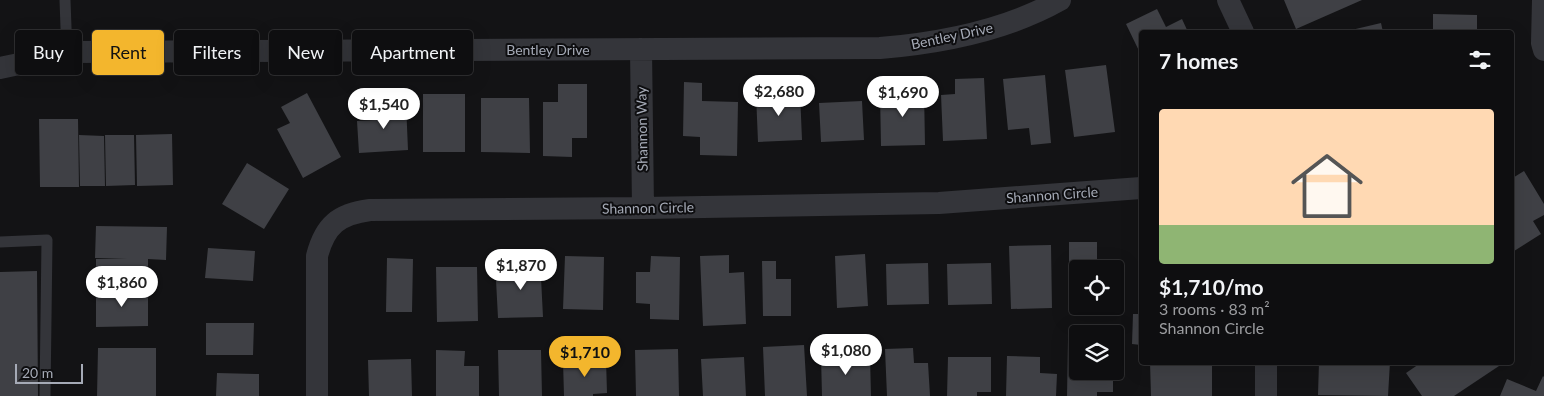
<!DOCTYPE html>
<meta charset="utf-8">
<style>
body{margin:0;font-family:Lato,sans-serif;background:#171719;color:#f1f3f6;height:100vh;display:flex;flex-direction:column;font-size:19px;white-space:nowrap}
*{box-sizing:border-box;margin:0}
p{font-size:16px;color:#9b9c9f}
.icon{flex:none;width:28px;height:28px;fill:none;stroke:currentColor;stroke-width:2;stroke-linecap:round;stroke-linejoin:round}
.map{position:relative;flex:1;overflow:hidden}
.sheet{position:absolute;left:1139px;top:30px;width:375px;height:335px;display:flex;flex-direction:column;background:#0e0e10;border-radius:5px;box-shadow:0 5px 20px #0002,0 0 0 1px #2e2e30}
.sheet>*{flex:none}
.hud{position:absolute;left:15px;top:30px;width:475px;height:45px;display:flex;gap:10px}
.controls{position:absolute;left:1069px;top:260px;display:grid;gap:10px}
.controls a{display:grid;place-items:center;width:55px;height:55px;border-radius:5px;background:#0e0e10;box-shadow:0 5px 20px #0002,0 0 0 1px #2e2e30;font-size:25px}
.scale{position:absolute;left:15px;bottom:12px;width:68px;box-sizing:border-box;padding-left:5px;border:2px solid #a5aab6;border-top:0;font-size:14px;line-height:18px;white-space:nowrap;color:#a5aab6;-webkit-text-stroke:4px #0e0e10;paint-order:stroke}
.price{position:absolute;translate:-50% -42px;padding:0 11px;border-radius:18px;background:#fff;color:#222;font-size:16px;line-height:32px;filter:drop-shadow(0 1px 2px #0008)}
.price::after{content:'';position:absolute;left:50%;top:30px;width:15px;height:11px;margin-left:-8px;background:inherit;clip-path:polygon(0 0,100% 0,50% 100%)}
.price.on{background:#f3b62d;color:#111}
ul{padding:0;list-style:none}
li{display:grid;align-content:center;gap:10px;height:265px;padding:0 20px}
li+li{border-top:1px solid #2e2e30}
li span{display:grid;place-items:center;height:155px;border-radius:5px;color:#555}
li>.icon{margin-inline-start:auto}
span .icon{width:90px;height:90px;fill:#fffc;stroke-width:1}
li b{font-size:21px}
h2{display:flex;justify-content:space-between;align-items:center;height:60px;padding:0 20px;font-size:21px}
.chip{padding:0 18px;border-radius:5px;background:#0e0e10;box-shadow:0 5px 20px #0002,0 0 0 1px #2e2e30;font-size:18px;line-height:45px}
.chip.on{background:#f3b62d;color:#111}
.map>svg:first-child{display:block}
</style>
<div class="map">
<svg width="1544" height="396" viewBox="0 0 1544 396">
<rect width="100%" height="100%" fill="#131315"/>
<path fill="#3f4045" d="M1284,0H1362L1296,29Z
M1157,9L1166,27L1182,19L1188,32H1141V55L1126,24Z
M1433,14L1477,15V32H1433Z
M1381,23L1383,32H1343Z
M1106,65L1115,132L1074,137L1065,70Z
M1045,75L1051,143L1031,145L1029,128L1008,130L1003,79Z
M984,78L987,139L943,141L941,95L955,94V79Z
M684,82L702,83V101L738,102L737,156L700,155V137L683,136Z
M558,84H587V138H572V157L543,156V102H558Z
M924,90L925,145L881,146L880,92Z
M800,92L802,140L758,142L756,94Z
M307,93L341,157L303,178L277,129L290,123L281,107Z
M423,94H465V152H423Z
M481,98H529L530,153L481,152Z
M862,101L864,140L821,142L819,103Z
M406,103L408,150L359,153L357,121L374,120L373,104Z
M39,119H78L79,187H40Z
M172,134L173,185L137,186L136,135Z
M79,135L104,136L105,186H80Z
M105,135H134L135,185L106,186Z
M247,163L289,189L264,229L222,204Z
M1524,171L1544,204V215L1533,221L1541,234L1511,253V179Z
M96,226L167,227L166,260L148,259V289H96V259H127L95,258Z
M1069,242H1097V259H1111V269H1078V294H1069Z
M1051,245L1052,308L1011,309L1009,246Z
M208,248L255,251L253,281L205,278Z
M865,254L868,306L837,308L835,256Z
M729,255V273L744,272L746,324L703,326L700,256Z
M565,256L604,257L603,310L563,309Z
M651,256L680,257L679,320L650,319V304L636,303V272H650Z
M387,258L413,259L412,312H386Z
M540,258L543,317L498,318L496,280L511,279L510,259Z
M762,261H776V279H791V316H763Z
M928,263L929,304L887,305L886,264Z
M991,263L992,304L948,305L947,264Z
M436,267H477L478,321L437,322Z
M37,271L38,396H0V272Z
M96,290H148V326L96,327Z
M1083,306H1111V312H1083Z
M1133,314H1141V345L1132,344Z
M206,323H254L253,355H206Z
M1068,339L1078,340V371H1113V392H1097V396H1067Z
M804,345L807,396H765L763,347Z
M98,348H156V396H97Z
M913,348L914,363H928L930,396H887L885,349Z
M678,349L679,396H636L635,350Z
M436,350L465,351L464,366H479V396H436Z
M498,350H541L542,396H499Z
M821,356H870L871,396H822Z
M1007,356L1040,357V373L1057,374L1056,396H1006Z
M744,357L746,396H703L701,359Z
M948,357H991V392H977V396H947Z
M411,359L412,396H369L368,360Z
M606,359L607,393L593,394V396H564L563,361Z
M1150,362H1212V396H1151Z
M1319,362H1390L1388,396L1318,395Z
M1422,362H1505L1454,396H1422L1406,373Z
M217,373L259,374V396H216Z
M1543,376L1544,377V396H1500L1507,379L1536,391Z"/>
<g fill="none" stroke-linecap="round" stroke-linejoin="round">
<path stroke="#34353a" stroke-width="11" d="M65,0L67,54
M0,242L47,240L45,396"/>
<path stroke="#34353a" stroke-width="22" d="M1228,0L1243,32
M1543,0L1542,43L1544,50
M641,49L643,208
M0,68L76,52L880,48C941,43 1005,31 1060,0
M317,396V256C325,225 339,214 370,210L643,208L939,203L1141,188
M1266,396V362"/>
</g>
<g text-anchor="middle" stroke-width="4" stroke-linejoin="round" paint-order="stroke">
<g font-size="14" fill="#a5aab6" stroke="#0e0e10">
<text transform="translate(952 36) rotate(-12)" y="5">Bentley Drive</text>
<text x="548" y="55">Bentley Drive</text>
<text transform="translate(642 129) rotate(-91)" y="5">Shannon Way</text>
<text transform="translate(1052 195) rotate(-4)" y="5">Shannon Circle</text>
<text transform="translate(648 208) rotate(-1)" y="5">Shannon Circle</text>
</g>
</g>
</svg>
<div class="controls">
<a><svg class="icon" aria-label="locate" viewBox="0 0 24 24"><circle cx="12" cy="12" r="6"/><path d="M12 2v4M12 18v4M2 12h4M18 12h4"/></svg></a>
<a><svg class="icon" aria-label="layers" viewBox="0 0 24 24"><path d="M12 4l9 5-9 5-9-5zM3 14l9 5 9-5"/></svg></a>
</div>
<div class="scale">20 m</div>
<b class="price" style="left:779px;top:117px">$2,680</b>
<b class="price" style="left:903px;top:118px">$1,690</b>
<b class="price" style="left:384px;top:130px">$1,540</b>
<b class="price" style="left:521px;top:291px">$1,870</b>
<b class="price" style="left:122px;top:308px">$1,860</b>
<b class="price" style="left:846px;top:376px">$1,080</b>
<b class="price on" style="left:585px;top:378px">$1,710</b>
<div class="hud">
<a class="chip">Buy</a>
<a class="chip on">Rent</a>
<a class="chip">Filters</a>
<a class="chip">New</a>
<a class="chip">Apartment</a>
</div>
<section class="sheet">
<h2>7 homes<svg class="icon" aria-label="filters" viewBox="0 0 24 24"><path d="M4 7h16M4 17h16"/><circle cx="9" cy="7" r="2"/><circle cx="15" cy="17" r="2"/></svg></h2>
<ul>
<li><span style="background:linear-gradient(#ffd9b3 75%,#8fb573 0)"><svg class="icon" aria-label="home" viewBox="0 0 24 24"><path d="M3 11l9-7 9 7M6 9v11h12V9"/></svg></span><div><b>$1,710/mo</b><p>3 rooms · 83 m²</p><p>Shannon Circle</p></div></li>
</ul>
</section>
</div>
